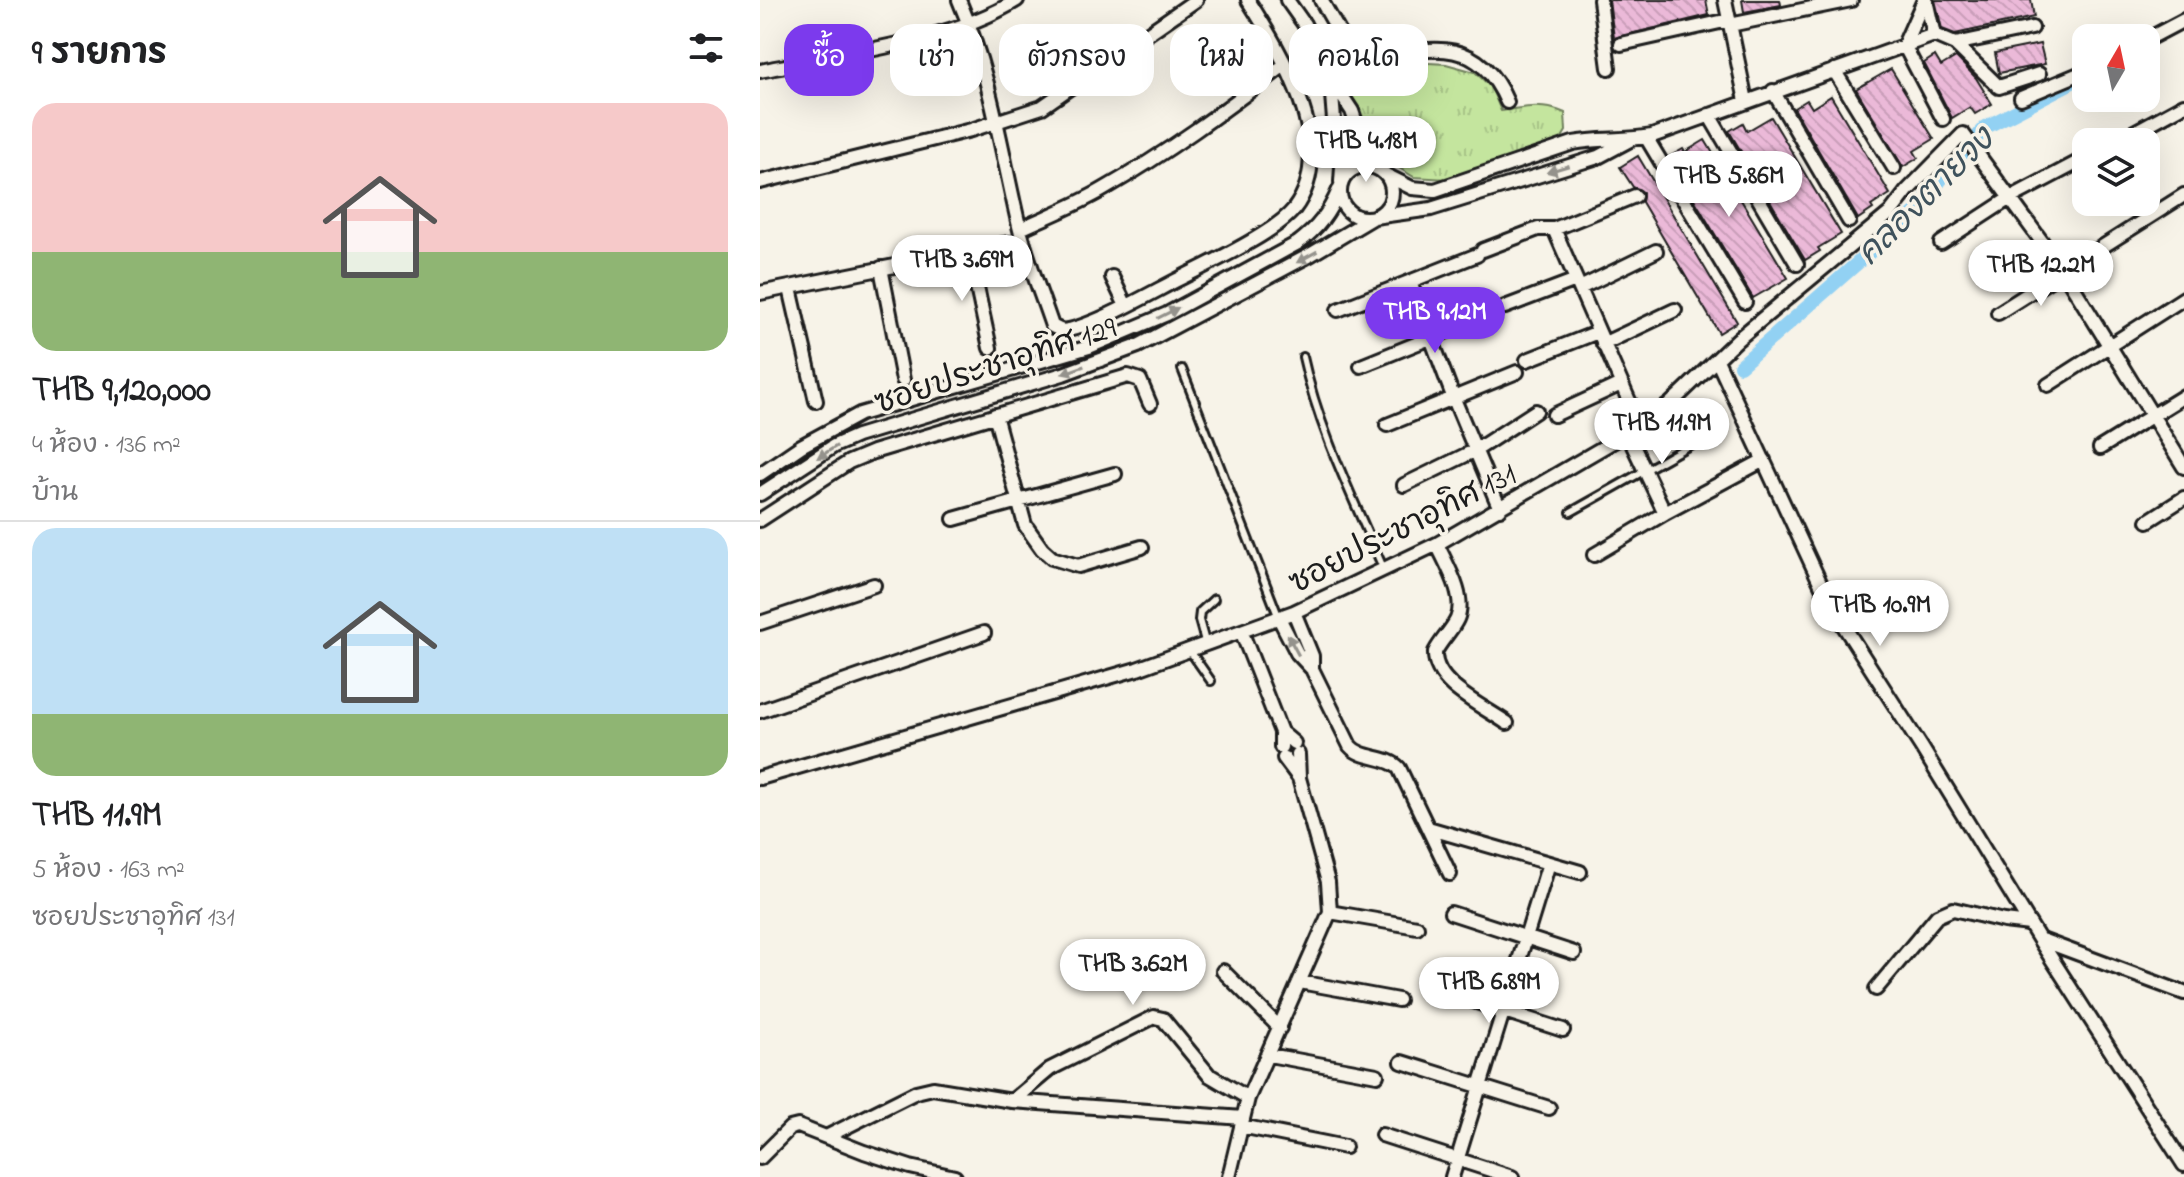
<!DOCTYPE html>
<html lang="th">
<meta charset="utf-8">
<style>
body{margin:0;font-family:"Indie Flower","Playpen Sans Thai",sans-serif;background:#f2f2f2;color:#202124;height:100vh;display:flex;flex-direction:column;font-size:30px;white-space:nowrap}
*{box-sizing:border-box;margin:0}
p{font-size:26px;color:#757577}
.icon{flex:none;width:44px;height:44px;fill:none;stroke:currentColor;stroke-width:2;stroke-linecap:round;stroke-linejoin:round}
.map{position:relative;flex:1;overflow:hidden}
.details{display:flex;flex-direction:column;background:#fff;width:760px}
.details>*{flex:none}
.banner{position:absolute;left:24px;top:24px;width:760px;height:72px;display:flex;gap:16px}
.needle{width:52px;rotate:9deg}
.tools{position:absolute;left:1312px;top:24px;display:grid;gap:16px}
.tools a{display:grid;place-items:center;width:88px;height:88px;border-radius:16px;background:#fff;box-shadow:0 8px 32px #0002;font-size:40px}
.price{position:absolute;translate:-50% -68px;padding:0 18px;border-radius:28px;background:#fff;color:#222;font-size:26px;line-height:52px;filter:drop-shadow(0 2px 4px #0008)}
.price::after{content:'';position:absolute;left:50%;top:48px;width:24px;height:18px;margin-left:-12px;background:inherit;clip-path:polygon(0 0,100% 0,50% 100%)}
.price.active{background:#7c3aed;color:#fff}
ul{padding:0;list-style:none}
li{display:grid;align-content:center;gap:16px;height:424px;padding:0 32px}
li+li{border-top:2px solid #e0e0e0}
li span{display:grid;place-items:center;height:248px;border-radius:24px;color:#555}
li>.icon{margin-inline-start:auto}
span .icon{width:144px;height:144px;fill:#fffc;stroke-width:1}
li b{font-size:34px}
h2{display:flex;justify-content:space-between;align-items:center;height:96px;padding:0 32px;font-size:34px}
.chip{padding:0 28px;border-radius:24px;background:#fff;box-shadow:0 8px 32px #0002;font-size:28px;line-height:72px}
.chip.active{background:#7c3aed;color:#fff}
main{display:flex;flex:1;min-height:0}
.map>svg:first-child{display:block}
</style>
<main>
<section class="details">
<h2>9 รายการ<svg class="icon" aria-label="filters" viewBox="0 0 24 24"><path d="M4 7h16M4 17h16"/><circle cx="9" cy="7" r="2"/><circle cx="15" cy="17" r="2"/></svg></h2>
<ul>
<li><span style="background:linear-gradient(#f6c9c9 60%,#8fb573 0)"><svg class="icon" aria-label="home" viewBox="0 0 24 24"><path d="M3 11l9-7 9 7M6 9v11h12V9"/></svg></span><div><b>THB 9,120,000</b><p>4 ห้อง · 136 m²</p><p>บ้าน</p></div></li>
<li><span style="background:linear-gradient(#bfe0f5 75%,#8fb573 0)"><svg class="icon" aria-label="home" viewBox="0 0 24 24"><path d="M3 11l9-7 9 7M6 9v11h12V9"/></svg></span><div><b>THB 11.9M</b><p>5 ห้อง · 163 m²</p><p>ซอยประชาอุทิศ 131</p></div></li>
</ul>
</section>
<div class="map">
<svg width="1424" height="1177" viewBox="0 0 1424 1177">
<defs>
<pattern id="park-tufts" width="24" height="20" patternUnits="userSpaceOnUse" patternTransform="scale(2)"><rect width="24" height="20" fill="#c4e59e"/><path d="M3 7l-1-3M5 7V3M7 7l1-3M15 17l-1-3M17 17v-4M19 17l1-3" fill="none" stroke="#a8c488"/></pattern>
<pattern id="building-back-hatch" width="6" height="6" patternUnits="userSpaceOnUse" patternTransform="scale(2)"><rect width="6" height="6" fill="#ebb9d8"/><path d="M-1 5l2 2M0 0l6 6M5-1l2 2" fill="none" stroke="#c99eb9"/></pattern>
</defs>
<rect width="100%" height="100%" fill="#f7f3e8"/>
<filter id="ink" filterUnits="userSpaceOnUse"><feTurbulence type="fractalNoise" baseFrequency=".0125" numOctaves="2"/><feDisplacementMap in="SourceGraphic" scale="16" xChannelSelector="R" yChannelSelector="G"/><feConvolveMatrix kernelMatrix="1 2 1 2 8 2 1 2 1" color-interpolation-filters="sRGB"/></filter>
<g filter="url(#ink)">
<path fill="url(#park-tufts)" stroke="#70805d" stroke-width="2" d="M574,59L616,69L651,62L686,64L715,72L731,87L741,111C765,107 783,103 805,113L806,131L798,144L687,179L654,177L626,160L606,127Z"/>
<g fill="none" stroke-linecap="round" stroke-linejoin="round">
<path stroke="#92d1f3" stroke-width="14" d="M980,366L1158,210L1188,170L1226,127L1318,79"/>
</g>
<path fill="url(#building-back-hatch)" stroke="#1c1c1c" stroke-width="2" d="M849,0H946L949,15L854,38Z
M982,0H1020L1021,5L984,12Z
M1175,0H1271L1274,17L1195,34L1182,29Z
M1280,44L1285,64L1239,73L1235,53Z
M1175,56L1181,66L1196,57L1216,78L1232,104L1215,114L1210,107L1192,118L1164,63Z
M1131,69L1174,139L1154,151L1158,158L1143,167L1096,89Z
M1071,96L1130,194L1111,206L1113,209L1098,219L1034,108L1047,100L1052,108Z
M1011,117L1081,234L1058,248L1060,251L1045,260L969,131L983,123L987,131Z
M945,140L1028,278L993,298L909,157L923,149L925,152Z
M878,156L977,322L959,333L882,202L883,192L873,187L860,167Z"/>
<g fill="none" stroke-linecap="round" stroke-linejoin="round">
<defs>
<path id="service" d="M543,357C559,431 594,500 624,570
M422,369L519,618
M811,512L944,437
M446,645L439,620L440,612L454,599
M430,651L451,681"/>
<path id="minor" d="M199,0C230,72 241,150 259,226C267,260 281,293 292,326L302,331C331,328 391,293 419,279C448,264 515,233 534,209C580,148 521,52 488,0
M527,0L544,24L571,79L592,111L604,146L619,169
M561,0L594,58L602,61C664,50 716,30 747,102
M840,0L849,68
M965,0L986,101
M1164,0L1144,45L1183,119
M1166,0L1174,35
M970,25L1091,0
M1386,40L1424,20
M861,44L969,20
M1195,44L1272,28
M1074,70L1134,168
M0,71C77,55 191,42 257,0
M571,82L574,120L582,167L581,182
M1013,91L1089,221
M1261,98L1326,71
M949,115L1037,264
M886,137L985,302
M1356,142L1424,105
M580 192a26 26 0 1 1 52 0a26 26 0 1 1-52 0Z
M626,175L652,188L675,190L813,143C839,138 865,141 892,136L1174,35L1195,44L1239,87L1279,74
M0,182L211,130L282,107L436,0
M260,229C288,216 317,205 344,189C407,153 465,110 523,66
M794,229L880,426
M1181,243L1250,198L1326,158
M209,250L230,348
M723,250L778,229H794L875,196
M121,268L143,380
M352,277L366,306
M650,282L694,399L740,509
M30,288L56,401
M820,288L896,251
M0,293L249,243
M745,307L816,280
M578,310L717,255
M1238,313L1424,195
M843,344L915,310
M767,360L838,332
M957,360L1071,606L1162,748L1279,939L1424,1165
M601,366L737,311
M1288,385L1424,298
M235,415L265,525L282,549L292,558L318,566L382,547
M794,415L861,384
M627,425L757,372
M867,433L905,513
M1340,448L1424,396
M0,474L41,446L100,414L329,347L407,314L538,243C558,228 569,213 579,190
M644,485L716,450L776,411
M0,494L74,446L97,436L303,374L378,346L550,255L614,217L671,209L838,157L870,140
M194,519L355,474
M0,520L89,462L113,452L368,376L380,380L390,404
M1388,521L1424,498
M677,544C686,564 707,597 697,619C692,630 681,640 675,652C673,684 723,706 747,723
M834,555L905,513L1004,460
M534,612L552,656V669
M519,618L537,653L552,669L590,746C602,760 626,755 639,768L690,874
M0,623L114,585
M482,633L521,732V747
M0,711L224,633
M521,732L534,743
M524,758L539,778
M0,778L377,669L534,612L677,544L880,426L910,404L978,339L1130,213L1147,191L1203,134L1304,272L1424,467
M668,828L820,872
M570,912L657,927
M691,913L814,953
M1279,939L1424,993
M463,971L520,1028
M540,982L638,1000
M667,986L803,1030
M1116,989L1177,916L1193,909L1244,921L1270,924
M509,1055L617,1075
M642,1062L789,1108
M252,1101L290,1069L394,1017L403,1019L449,1075L488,1098
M481,1126L585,1147
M622,1135L752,1177
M68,1136L156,1092L173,1088L252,1101L483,1118
M0,1158L30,1128L38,1126L104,1152L150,1167L195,1177
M469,1177L488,1098L570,912L568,882L539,778L538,754
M692,1177L789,863"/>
</defs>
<use href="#service" stroke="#1c1c1c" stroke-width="12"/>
<use href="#minor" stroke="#1c1c1c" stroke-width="18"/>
<use href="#service" stroke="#f7f3e8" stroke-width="6"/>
<use href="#minor" stroke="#f7f3e8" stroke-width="12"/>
</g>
<defs><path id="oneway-solid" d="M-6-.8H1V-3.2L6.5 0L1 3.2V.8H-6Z" transform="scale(2)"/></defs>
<g fill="#94928c">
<use href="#oneway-solid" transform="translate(798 169) rotate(163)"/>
<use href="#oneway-solid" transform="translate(547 257) rotate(151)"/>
<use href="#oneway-solid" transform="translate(408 313) rotate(-27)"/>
<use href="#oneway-solid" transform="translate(313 370) rotate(161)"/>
<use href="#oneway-solid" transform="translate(67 452) rotate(148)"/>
<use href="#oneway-solid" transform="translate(533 645) rotate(-118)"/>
</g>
</g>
<g text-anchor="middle" stroke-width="7" stroke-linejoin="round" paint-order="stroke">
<g font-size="32" fill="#1c1c1c" stroke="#f7f3e8">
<text transform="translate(235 364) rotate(-18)" y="11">ซอยประชาอุทิศ 129</text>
<text transform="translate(642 527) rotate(-27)" y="11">ซอยประชาอุทิศ 131</text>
</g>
<g font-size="34" font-style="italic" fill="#3f525c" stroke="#f7f3e8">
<text transform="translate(1164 195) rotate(-45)" y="12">คลองตายวง</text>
</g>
</g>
</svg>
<div class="tools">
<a><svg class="needle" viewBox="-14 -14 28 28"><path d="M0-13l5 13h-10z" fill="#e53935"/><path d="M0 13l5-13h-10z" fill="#757577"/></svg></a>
<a><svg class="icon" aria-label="layers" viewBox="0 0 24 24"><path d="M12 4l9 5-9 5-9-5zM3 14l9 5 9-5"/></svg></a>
</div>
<b class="price" style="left:606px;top:184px">THB 4.18M</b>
<b class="price" style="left:969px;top:219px">THB 5.86M</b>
<b class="price" style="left:202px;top:303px">THB 3.69M</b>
<b class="price" style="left:1281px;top:308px">THB 12.2M</b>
<b class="price active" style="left:675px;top:355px">THB 9.12M</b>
<b class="price" style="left:902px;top:466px">THB 11.9M</b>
<b class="price" style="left:1120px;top:648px">THB 10.9M</b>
<b class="price" style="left:373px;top:1007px">THB 3.62M</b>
<b class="price" style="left:729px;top:1025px">THB 6.89M</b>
<div class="banner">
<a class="chip active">ซื้อ</a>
<a class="chip">เช่า</a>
<a class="chip">ตัวกรอง</a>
<a class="chip">ใหม่</a>
<a class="chip">คอนโด</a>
</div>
</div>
</main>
